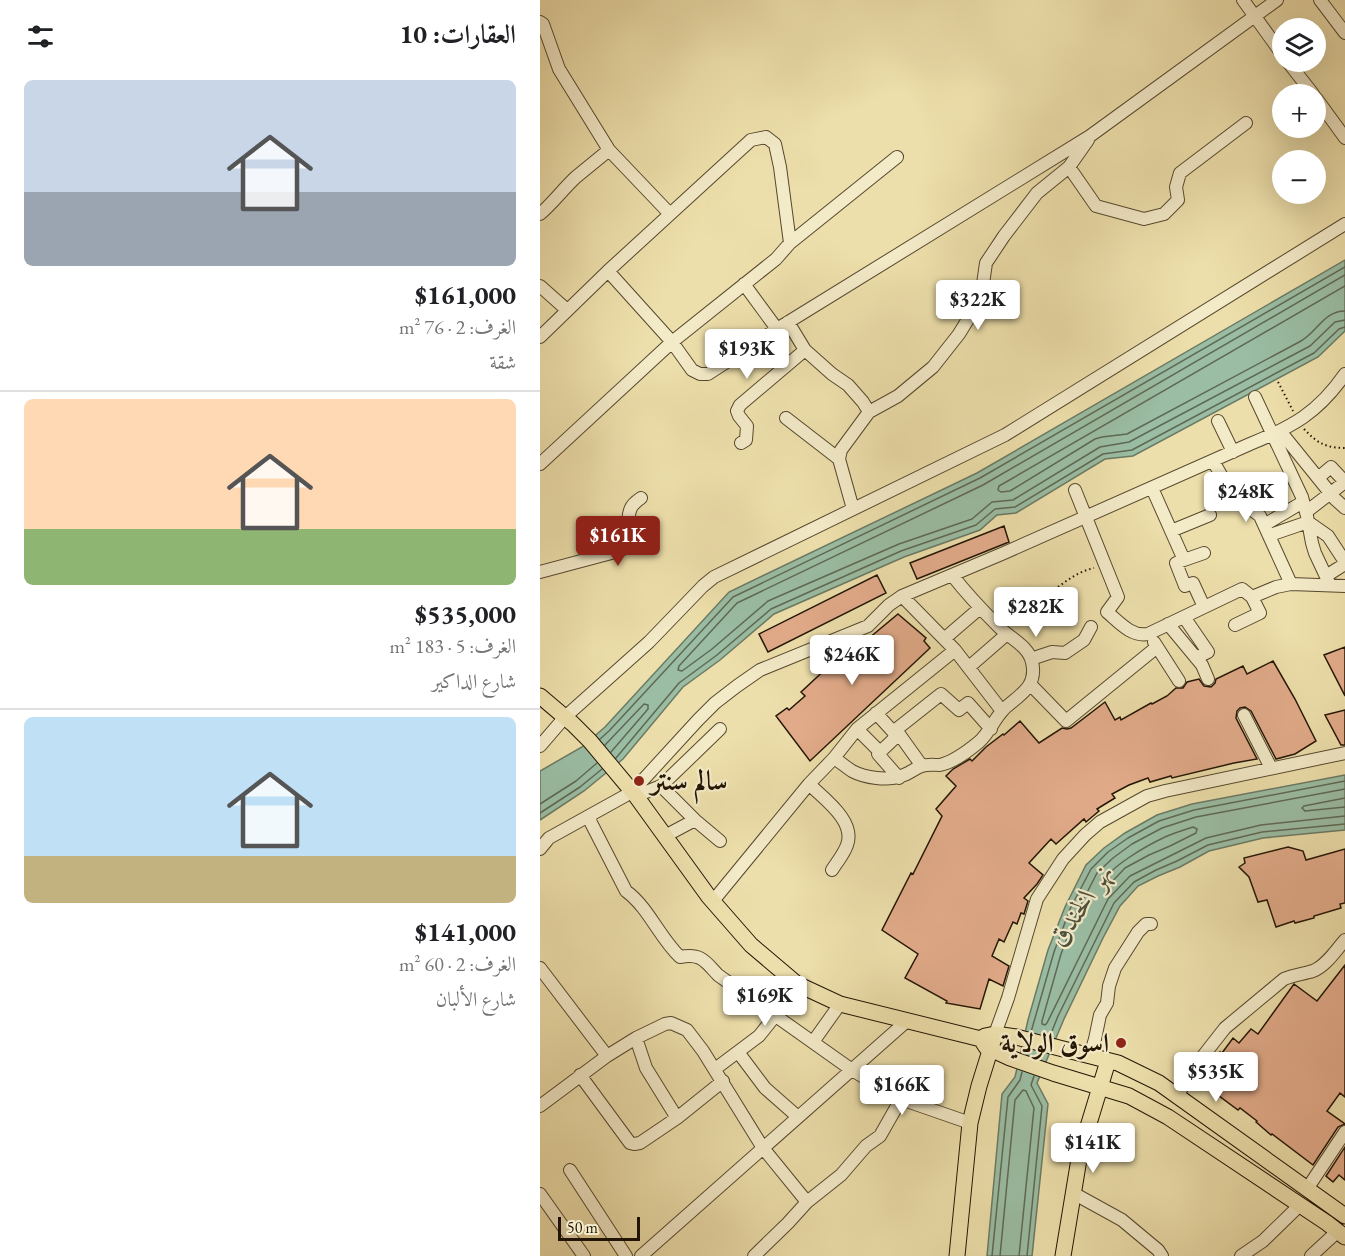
<!DOCTYPE html>
<html lang="ar">
<meta charset="utf-8">
<style>
body{margin:0;font-family:"EB Garamond",Amiri,serif;background:#f2f2f2;color:#202124;direction:rtl;height:100vh;display:flex;flex-direction:column;font-size:22px;white-space:nowrap}
*{box-sizing:border-box;margin:0}
p{font-size:20px;color:#757577}
.icon{flex:none;width:33px;height:33px;fill:none;stroke:currentColor;stroke-width:2;stroke-linecap:round;stroke-linejoin:round}
.map{position:relative;flex:1;overflow:hidden;direction:ltr}
.panel{display:flex;flex-direction:column;background:#fff;width:540px}
.panel>*{flex:none}
.tools{position:absolute;left:732px;top:18px;display:grid;gap:12px}
.tools a{display:grid;place-items:center;width:54px;height:54px;border-radius:50%;background:#fff;box-shadow:0 6px 24px #0002;font-size:30px}
.scale{position:absolute;left:18px;bottom:15px;width:82px;box-sizing:border-box;padding-left:6px;border:3px solid #231505;border-top:0;font-size:16px;line-height:21px;white-space:nowrap;color:#231505;-webkit-text-stroke:4px #f3eac8;paint-order:stroke}
.price{position:absolute;translate:-50% -51px;padding:0 14px;border-radius:6px;background:#fff;color:#222;font-size:20px;line-height:39px;filter:drop-shadow(0 2px 3px #0008)}
.price::after{content:'';position:absolute;left:50%;top:36px;width:18px;height:14px;margin-left:-9px;background:inherit;clip-path:polygon(0 0,100% 0,50% 100%)}
.price.current{background:#8f2418;color:#fff}
ul{padding:0;list-style:none}
li{display:grid;align-content:center;gap:12px;height:318px;padding:0 24px}
li+li{border-top:2px solid #e0e0e0}
li span{display:grid;place-items:center;height:186px;border-radius:9px;color:#555}
li>.icon{margin-inline-start:auto}
span .icon{width:108px;height:108px;fill:#fffc;stroke-width:1}
li b{font-size:26px}
h2{display:flex;justify-content:space-between;align-items:center;height:72px;padding:0 24px;font-size:26px}
main{display:flex;flex:1;min-height:0}
.map>svg:first-child{display:block}
</style>
<main>
<div class="map">
<svg width="805" height="1256" viewBox="0 0 805 1256">
<rect width="100%" height="100%" fill="#eddfab"/>
<filter id="stains"><feTurbulence type="fractalNoise" baseFrequency=".00333" numOctaves="4"/><feColorMatrix values="0 0 0 0 .2 0 0 0 0 .09 0 0 0 0 .02 0 0 0 .5 -.17"/></filter>
<radialGradient id="worn" r=".72"><stop offset=".6" stop-color="#630" stop-opacity="0"/><stop offset="1" stop-color="#630" stop-opacity=".3"/></radialGradient>
<path fill="#9abda4" stroke="#6a7a64" stroke-width="1.5" d="M805,260V331L778,357L593,456L565,459L476,513L457,515L440,530L364,557L234,614L180,660L143,687L83,759L44,791L0,820V771L42,747L65,727L189,592L437,473Z
M805,775V830L723,838L669,851L640,867L618,876L598,886L580,906L563,938L524,1019L497,1083L508,1104L492,1256H447L462,1094L475,1077L488,1020L508,950L525,907L546,865L564,848L585,833L617,815L652,804Z"/>
<g fill="none" stroke-linecap="round" stroke-linejoin="round">
<path stroke="#5e6954" stroke-width="1.5" d="M805,275L443,485L197,603L139,666L138,670L142,671L172,649L228,601L359,544L432,519L452,502L473,500L560,447L589,442L770,346L795,322L805,320
M805,286L459,486L458,490L461,492L470,491L555,439L562,437L587,434C645,403 703,372 761,341C777,332 784,311 805,311
M60,739L69,731L193,597L440,478L805,267
M65,745L104,704L108,705V709L71,752
M76,758L139,683L177,655L231,609L361,551L436,525L455,509L475,507L563,454L592,450L774,353L799,329L805,327
M805,789L656,817L622,828L592,844L573,858L557,873L537,912L521,954L502,1021V1024L505,1025L507,1023L568,899L590,876L666,838L721,825L805,816
M805,798L764,806L762,808L765,811L805,807
M0,804L36,781L57,763
M0,813L40,787L62,769
M653,827L657,829L656,833L630,846L609,855L585,868L567,887L562,886C564,869 610,844 625,837C634,833 644,830 653,827Z
M491,1032L514,952L530,909L551,869L568,852L588,838L619,821L654,810L805,781
M510,1036L518,1016L574,903L594,882L616,870L637,861L668,845L722,832L805,824
M452,1256L468,1097L480,1080L482,1072
M460,1256L475,1100L483,1090L486,1091L494,1108L479,1256
M487,1256L502,1106L491,1085L494,1076"/>
</g>
<path fill="#e2ab8a" stroke="#231505" stroke-width="1.5" d="M464,526L469,542L377,579L370,563Z
M337,575L346,593L228,652L219,634Z
M358,614L386,638L384,641L390,648L270,761L236,716L247,708L249,710L265,696L261,692L290,665L293,668Z
M805,647V696L784,655Z
M733,661L755,699L776,741L755,754L736,759L711,711L705,707L700,708L697,711L696,718L717,759L694,763L632,778L631,776L610,782L608,778L589,785L572,794L575,798L557,809L559,811L546,822L544,819L516,844L511,839L489,863L503,875L497,884L484,898L488,901L484,914L481,913L477,924L473,922L464,942L459,939L452,956L469,966L463,986L449,979L440,1009L406,1003L407,1001L365,978L378,954L342,930L371,873L373,874L402,816L396,809L416,786L406,776L413,769L430,759L432,761L446,747L463,734L464,735L480,721L499,743L522,728L527,729L531,728L565,702L575,720L580,717L581,720L611,703L612,704L627,696L636,688H643L647,682L659,679L664,686L671,687L675,683L676,679L703,666L707,674Z
M805,710V745H801L785,715Z
M748,847L763,851L766,860L805,849V903L800,904L801,908L774,916V918L755,923L754,921L736,927L727,900L718,902L709,877L699,867L705,863L704,858Z
M805,965V1097L800,1093L787,1111L805,1124L798,1127L773,1165L732,1134L731,1135L716,1122L717,1121L700,1108L698,1110L659,1081L680,1052L682,1053L693,1038L699,1043L711,1029L718,1034L754,984L777,1001Z
M805,1147V1180L799,1175L793,1182L786,1176Z"/>
<g fill="none" stroke-linecap="round" stroke-linejoin="round">
<defs>
<path id="minor" d="M703,0L742,54
M780,0L805,33
M0,22L3,24L19,69L69,150L130,214
M748,62L773,94
M776,98L805,138
M529,167L556,206L604,219L624,214L638,200L636,187L640,173L706,123
M0,214C13,203 23,189 36,177C47,168 58,159 69,150
M250,243L357,157
M68,271L132,342L152,370L160,374H168L237,329L550,136L737,0
M204,284L237,329
M0,286L27,310
M248,322L265,350L292,374L308,385L323,402L329,412
M0,337L68,271L211,140L226,137L235,144L240,167L250,243L236,259L132,342L0,464
M715,397L762,497L767,516L772,543L775,553L790,585
M246,418L299,459
M678,421L693,452
M740,431L795,499L805,508
M201,443L206,440L207,426L199,416L197,411L200,405L265,350
M673,461L693,496L720,516L751,584
M612,488L644,560L664,553
M535,490L578,597L567,612C579,622 591,637 608,634L702,589L712,597L720,613L695,625
M313,509L299,459L301,450L329,412L358,396L393,367L419,334L441,298L446,263L464,236L497,193L529,167L548,140
M766,512L805,482L791,467L778,478
M724,525L763,502
M631,531L670,515
M730,535L768,522L788,536L805,562
M644,560L636,563L645,586L653,583L664,607
M0,572L75,552L88,547C92,535 85,520 91,508C92,505 98,500 101,498
M786,576L805,564
M362,596L415,650L462,711
M712,597L736,587L751,584L805,586
M644,617L668,652L656,658
M628,624L662,665L668,679
M404,639L440,608
M614,642L639,681
M491,659L512,652L525,653L544,640L551,627
M429,667L467,634
M490,684L526,721L617,647
M336,713L357,736
M704,715L731,768
M317,729L340,752
M353,732L401,694L419,710L428,703L451,729
M0,746L25,717L109,642L163,586L174,577L465,435L805,224
M294,758L317,729L415,650
M359,778L338,754L359,734L382,766
M269,784L294,758C300,762 306,767 312,771C325,778 348,781 361,776C369,774 375,768 382,766C387,764 394,765 400,765C414,762 428,751 439,742C450,732 454,719 464,709C479,695 498,687 492,662C488,645 469,638 458,626C442,610 426,593 412,575
M121,786L180,729
M96,796L121,786L155,820
M48,817L86,891C109,908 119,937 140,957C161,953 165,961 178,975L312,1070L361,1099L430,1123
M125,836L155,820L180,841
M0,849L9,838L92,792L158,720L175,703L197,686L220,670L328,626L349,605L362,596L464,553L710,444C752,427 778,413 805,374
M173,901L269,784C284,799 316,821 307,845C304,854 297,862 292,870
M0,968L67,1056
M455,1034L468,998L497,899L523,859L545,835L560,822L607,796L625,791L805,753
M96,1038L106,1068L137,1118
M273,1042L300,1004
M198,1052L225,1088L258,1117
M550,1056L555,1039L560,1015L567,1003L569,986L575,968L598,932L606,924H611
M175,1069L219,1036L235,1016
M40,1075L90,1143L94,1144L100,1143L137,1118L183,1081
M637,1096L656,1065L685,1028L744,979C753,975 763,974 773,971C786,966 796,950 805,940
M0,1106L67,1056L96,1038L125,1024L131,1023L147,1030L163,1051L223,1148L267,1202
M30,1170L86,1256
M767,1189L805,1132
M533,1193L582,1220L618,1250L622,1256
M0,1194L44,1256
M101,1256L368,1020
M214,1256L248,1223L267,1202L301,1175L326,1146L340,1136L361,1099
M701,1256L723,1241L760,1205
M771,1256L798,1231"/>
<path id="major" d="M0,696L33,724L50,741L96,796L169,897L211,945L257,984L300,1004L441,1039L446,1047L470,1058L513,1073L589,1096L628,1117L787,1223L805,1237
M441,1039L445,1036L455,1034L476,1037L578,1063L619,1083L805,1216
M417,1256L430,1123L439,1086L453,1041
M523,1256L540,1153L568,1061"/>
</defs>
<use href="#minor" stroke="#56482e" stroke-width="14"/>
<use href="#major" stroke="#231505" stroke-width="17"/>
<path stroke="#231505" stroke-width="2" stroke-dasharray="1.5 3" stroke-linecap="butt" d="M738,382L753,411
M764,429C777,443 786,448 805,448
M518,587C529,579 540,571 554,568"/>
<use href="#minor" stroke="#f3eac8" stroke-width="12"/>
<use href="#major" stroke="#eddfab" stroke-width="15"/>
</g>
<g fill="#8f2418" stroke="#f3eac8" stroke-width="2">
<circle cx="99" cy="781" r="6"/>
<circle cx="581" cy="1043" r="6"/>
</g>
<g text-anchor="middle" stroke-width="4.5" stroke-linejoin="round" paint-order="stroke">
<g font-size="27" font-weight="bold" fill="#231505" stroke="#f3eac8" text-anchor="start">
<text x="111" y="790">سالم سنتر</text>
<text x="569" y="1052" text-anchor="end">اسوق الولاية</text>
</g>
<g font-size="28" font-style="italic" fill="#4d503d" stroke="#f3eac8">
<text transform="translate(540 904) rotate(-56)" y="10">نهر الخندق</text>
</g>
</g>
<rect width="100%" height="100%" filter="url(#stains)"/>
<rect width="100%" height="100%" fill="url(#worn)"/>
</svg>
<div class="tools">
<a><svg class="icon" aria-label="layers" viewBox="0 0 24 24"><path d="M12 4l9 5-9 5-9-5zM3 14l9 5 9-5"/></svg></a>
<a>+</a>
<a>−</a>
</div>
<div class="scale">50 m</div>
<b class="price" style="left:438px;top:331px">$322K</b>
<b class="price" style="left:207px;top:380px">$193K</b>
<b class="price" style="left:706px;top:523px">$248K</b>
<b class="price current" style="left:78px;top:567px">$161K</b>
<b class="price" style="left:496px;top:638px">$282K</b>
<b class="price" style="left:312px;top:686px">$246K</b>
<b class="price" style="left:225px;top:1027px">$169K</b>
<b class="price" style="left:676px;top:1103px">$535K</b>
<b class="price" style="left:362px;top:1116px">$166K</b>
<b class="price" style="left:553px;top:1174px">$141K</b>
</div>
<section class="panel">
<h2>العقارات: 10<svg class="icon" aria-label="filters" viewBox="0 0 24 24"><path d="M4 7h16M4 17h16"/><circle cx="9" cy="7" r="2"/><circle cx="15" cy="17" r="2"/></svg></h2>
<ul>
<li><span style="background:linear-gradient(#c9d6e8 60%,#9aa5b1 0)"><svg class="icon" aria-label="home" viewBox="0 0 24 24"><path d="M3 11l9-7 9 7M6 9v11h12V9"/></svg></span><div><b>$161,000</b><p>الغرف: 2 · 76 m²</p><p>شقة</p></div></li>
<li><span style="background:linear-gradient(#ffd9b3 70%,#8fb573 0)"><svg class="icon" aria-label="home" viewBox="0 0 24 24"><path d="M3 11l9-7 9 7M6 9v11h12V9"/></svg></span><div><b>$535,000</b><p>الغرف: 5 · 183 m²</p><p>شارع الداكير</p></div></li>
<li><span style="background:linear-gradient(#bfe0f5 75%,#c2b280 0)"><svg class="icon" aria-label="home" viewBox="0 0 24 24"><path d="M3 11l9-7 9 7M6 9v11h12V9"/></svg></span><div><b>$141,000</b><p>الغرف: 2 · 60 m²</p><p>شارع الألبان</p></div></li>
</ul>
</section>
</main>
